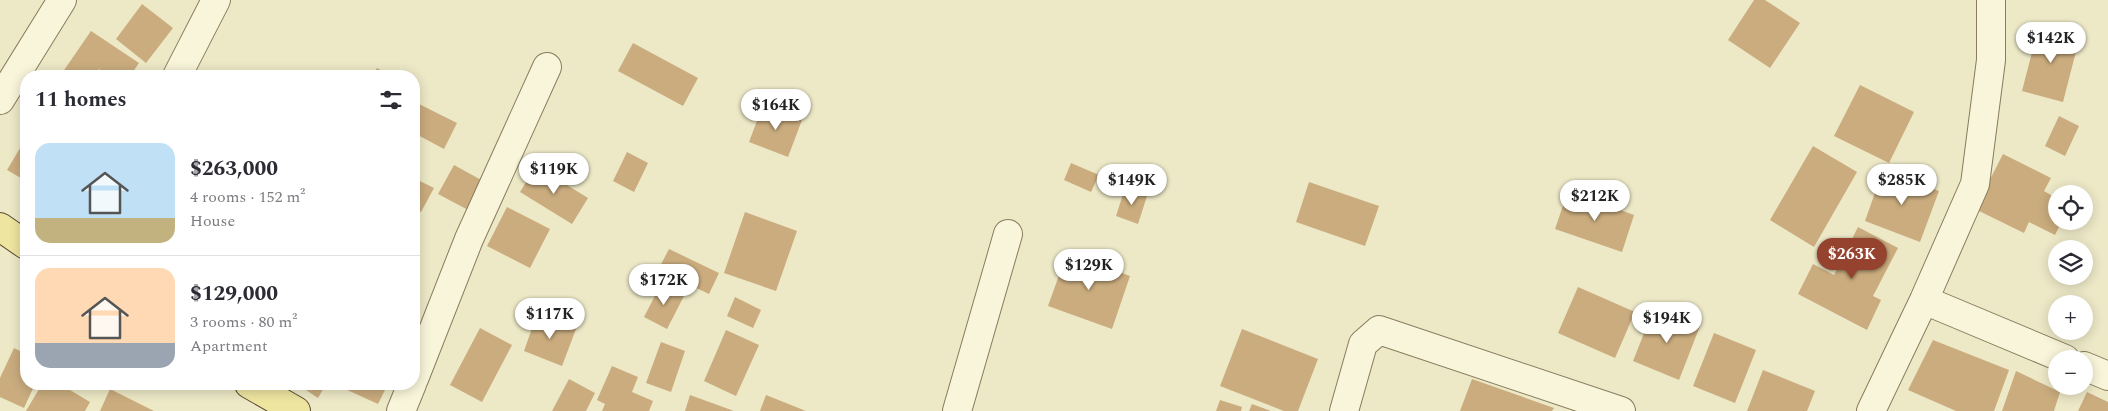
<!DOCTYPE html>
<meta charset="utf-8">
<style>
body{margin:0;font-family:Spectral,serif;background:#f2f2f3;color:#2b2b33;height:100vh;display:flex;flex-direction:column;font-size:19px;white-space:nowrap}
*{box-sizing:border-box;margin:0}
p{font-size:16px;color:#7c7c81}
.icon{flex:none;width:28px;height:28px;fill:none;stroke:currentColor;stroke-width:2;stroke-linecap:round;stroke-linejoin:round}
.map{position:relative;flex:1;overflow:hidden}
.drawer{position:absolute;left:20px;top:70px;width:400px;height:320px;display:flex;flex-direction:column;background:#fff;border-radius:20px;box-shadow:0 2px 12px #0003}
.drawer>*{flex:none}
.fabs{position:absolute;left:2048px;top:185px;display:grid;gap:10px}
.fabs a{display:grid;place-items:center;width:45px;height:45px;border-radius:50%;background:#fff;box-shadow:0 2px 12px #0003;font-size:25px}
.price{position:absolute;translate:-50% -42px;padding:0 11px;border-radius:18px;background:#fff;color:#222;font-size:16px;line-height:32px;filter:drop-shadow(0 1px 2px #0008)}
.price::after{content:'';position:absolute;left:50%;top:30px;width:15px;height:11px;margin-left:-8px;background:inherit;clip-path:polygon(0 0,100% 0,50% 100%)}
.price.active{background:#95422f;color:#fff}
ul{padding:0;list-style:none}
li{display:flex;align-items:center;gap:15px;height:125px;padding:0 15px}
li+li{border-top:1px solid #e1e1e2}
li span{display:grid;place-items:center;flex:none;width:140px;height:100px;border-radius:15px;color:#555}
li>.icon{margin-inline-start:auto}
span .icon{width:60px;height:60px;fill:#fffc;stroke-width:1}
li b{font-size:21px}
h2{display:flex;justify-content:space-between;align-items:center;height:60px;padding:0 15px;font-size:21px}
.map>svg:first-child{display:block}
</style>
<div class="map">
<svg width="2108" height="411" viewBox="0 0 2108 411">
<rect width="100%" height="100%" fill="#ede9c7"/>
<path fill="#caac7e" d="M1754,0H1765L1800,23L1770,68L1728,40Z
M142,4L173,28L146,63L116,39Z
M2039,25L2080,36L2063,102L2022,91Z
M91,31L139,63L130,76H109L99,69L94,76H60Z
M633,43L698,78L683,106L618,71Z
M377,68L390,76H373Z
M1860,85L1914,112L1889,163L1834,136Z
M417,103L457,123L444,149L414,133V109Z
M763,105L802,120L788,157L749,142Z
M2059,116L2079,126L2065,156L2045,146Z
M26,138V181L7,170Z
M1813,146L1857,172L1814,247L1770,220Z
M627,152L648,163L634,192L613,181Z
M2003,154L2051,178L2044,191L2056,198V221H2062L2055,235L2029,222L2024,233L1975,209Z
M1071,163L1099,175L1091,192L1064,180Z
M454,165L485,182L470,211L438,194Z
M536,166L588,198L572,224L520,192Z
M1883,170L1939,191L1920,242L1865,221Z
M414,178L434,188L421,212L414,208Z
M1309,182L1379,206L1365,246L1296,222Z
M1125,188L1147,196L1138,224L1116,216Z
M1568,191L1634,215L1622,252L1555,229Z
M507,207L550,229L530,268L487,246Z
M745,212L797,231L776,291L724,273Z
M1858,227L1898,248L1873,296L1881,300L1867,330L1798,294L1813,264L1834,275Z
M669,249L719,273L709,294L658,270Z
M1067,253L1130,276L1112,329L1048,306Z
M661,284L684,296L667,329L644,317Z
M1578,287L1635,312L1615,358L1558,333Z
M735,297L761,310L753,328L727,316Z
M1654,308L1700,326L1679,380L1633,361Z
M537,314L576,329L562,366L524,351Z
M480,328L512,345L482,402L450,385Z
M1242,329L1318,359L1298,411H1284L1220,386Z
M726,330L759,345L736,396L704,381Z
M1714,333L1756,350L1735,403L1693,386Z
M1933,340L2009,370L1994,411H1956L1908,390Z
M661,342L685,351L671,392L646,383Z
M14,348L26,354V384H35L24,408L0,397V378Z
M612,366L638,377L632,392L653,401L649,411H602L605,404L597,400Z
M1763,370L1815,391L1807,411H1747Z
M2016,371L2060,392L2054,411H2002Z
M569,379L595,393L586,411H552Z
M1472,379L1554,408L1552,411H1460Z
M42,384H60L90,402L85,411H26Z
M297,384H326L318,398Z
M334,384H388L378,404Z
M110,389L154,411H100Z
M2087,392L2108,402V411H2078Z
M690,395L734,411H685Z
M766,395L806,411H760Z
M1220,400L1242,407L1241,411H1216Z
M1252,404L1271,411H1249Z"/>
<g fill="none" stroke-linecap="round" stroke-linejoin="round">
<defs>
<path id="minor" d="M177,76L216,0
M0,100L62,0
M1924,300L2065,359
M2084,366L2108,376
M414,379L469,239L547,67
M401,411L412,384
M957,411L1008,234
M1344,411L1363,344L1379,330L1621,411
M1871,411L1924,300L1975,184L1991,60V0"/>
<path id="major" d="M0,227L26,245
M249,384L296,411"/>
</defs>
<use href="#minor" stroke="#887c5d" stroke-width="30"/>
<use href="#major" stroke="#564931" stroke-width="30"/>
<use href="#minor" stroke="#f8f5da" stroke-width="28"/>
<use href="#major" stroke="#eee5a0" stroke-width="28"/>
</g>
</svg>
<div class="fabs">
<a><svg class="icon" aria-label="locate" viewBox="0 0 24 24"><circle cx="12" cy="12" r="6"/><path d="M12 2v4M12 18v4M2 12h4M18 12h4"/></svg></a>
<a><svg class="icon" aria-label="layers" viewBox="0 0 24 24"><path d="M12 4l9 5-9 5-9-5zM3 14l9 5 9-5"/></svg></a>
<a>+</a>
<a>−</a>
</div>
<b class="price" style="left:2051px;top:64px">$142K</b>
<b class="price" style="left:776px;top:131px">$164K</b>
<b class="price" style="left:554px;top:195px">$119K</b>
<b class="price" style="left:1132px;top:206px">$149K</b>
<b class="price" style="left:1902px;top:206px">$285K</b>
<b class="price" style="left:1595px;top:222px">$212K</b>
<b class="price active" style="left:1852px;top:280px">$263K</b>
<b class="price" style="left:1089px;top:291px">$129K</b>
<b class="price" style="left:664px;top:306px">$172K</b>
<b class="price" style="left:550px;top:340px">$117K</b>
<b class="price" style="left:1667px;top:344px">$194K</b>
<section class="drawer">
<h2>11 homes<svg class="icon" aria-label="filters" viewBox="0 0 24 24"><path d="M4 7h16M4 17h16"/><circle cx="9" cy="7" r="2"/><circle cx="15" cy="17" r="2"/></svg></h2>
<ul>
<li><span style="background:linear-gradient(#bfe0f5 75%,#c2b280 0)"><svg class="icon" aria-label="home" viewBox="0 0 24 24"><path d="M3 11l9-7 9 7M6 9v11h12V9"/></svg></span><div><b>$263,000</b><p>4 rooms · 152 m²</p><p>House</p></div></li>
<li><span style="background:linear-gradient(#ffd9b3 75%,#9aa5b1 0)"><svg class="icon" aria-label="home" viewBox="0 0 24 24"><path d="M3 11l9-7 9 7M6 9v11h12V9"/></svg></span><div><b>$129,000</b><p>3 rooms · 80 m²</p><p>Apartment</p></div></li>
</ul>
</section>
</div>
